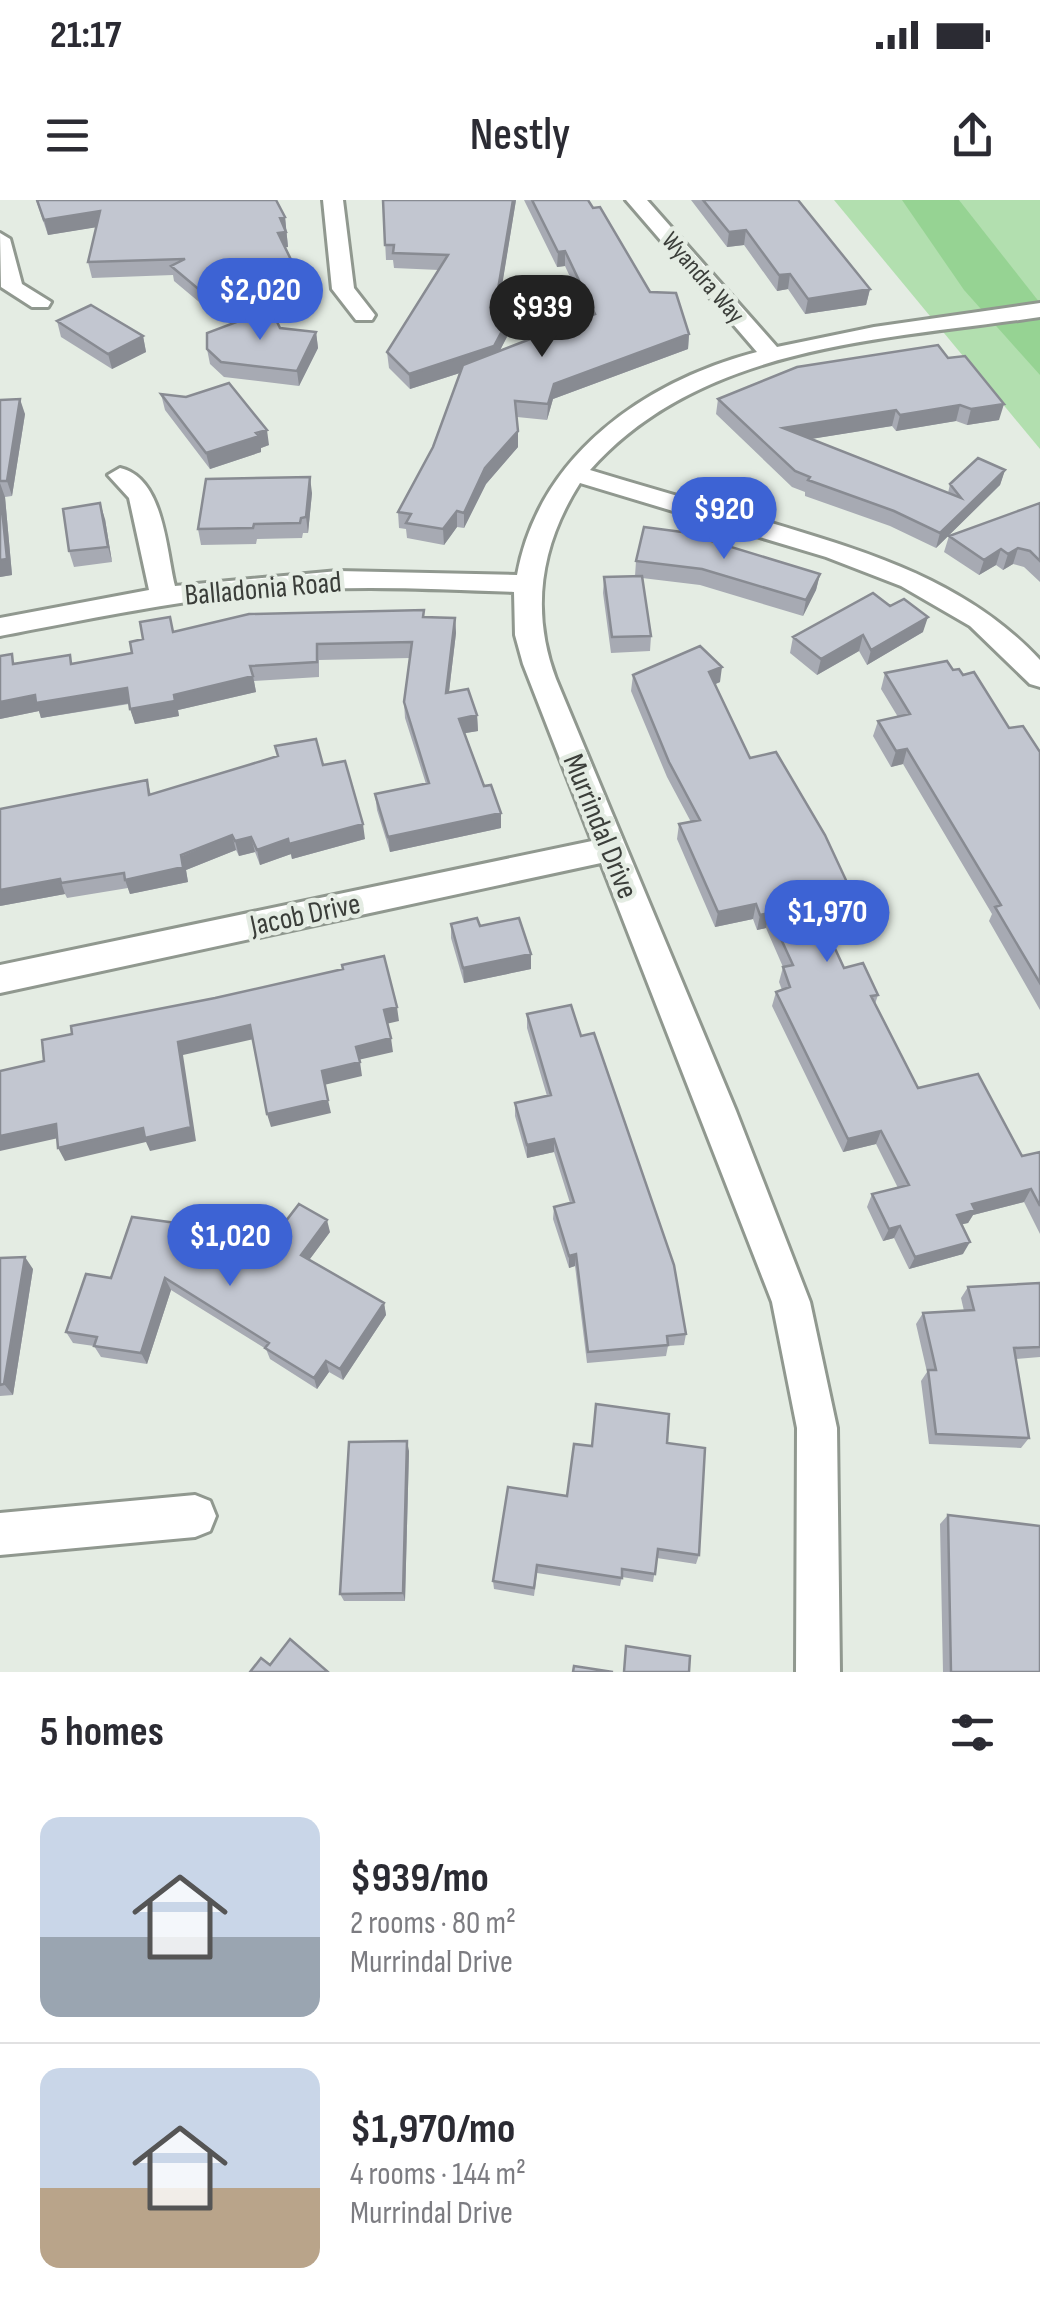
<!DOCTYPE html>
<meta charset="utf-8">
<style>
body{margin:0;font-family:"Sofia Sans Condensed",sans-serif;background:#f7f7f7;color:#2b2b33;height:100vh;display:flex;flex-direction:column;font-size:38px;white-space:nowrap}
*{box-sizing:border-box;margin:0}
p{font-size:32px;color:#7c7c81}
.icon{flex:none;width:55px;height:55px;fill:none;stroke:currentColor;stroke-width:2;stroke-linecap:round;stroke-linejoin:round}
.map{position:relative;height:1472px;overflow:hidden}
.details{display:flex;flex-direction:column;background:#fff;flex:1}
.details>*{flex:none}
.price{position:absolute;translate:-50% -85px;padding:0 22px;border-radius:35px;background:#3d63d4;color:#fff;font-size:32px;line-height:65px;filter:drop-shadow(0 2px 5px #0008)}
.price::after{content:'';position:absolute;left:50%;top:60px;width:30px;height:22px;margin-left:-15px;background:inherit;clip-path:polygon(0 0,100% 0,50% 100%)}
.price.selected{background:#222;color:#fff}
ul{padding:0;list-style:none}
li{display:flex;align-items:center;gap:30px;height:250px;padding:0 40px}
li+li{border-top:2px solid #e1e1e2}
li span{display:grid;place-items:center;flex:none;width:280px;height:200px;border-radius:20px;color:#555}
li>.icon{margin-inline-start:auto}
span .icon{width:120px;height:120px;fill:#fffc;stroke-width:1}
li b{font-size:42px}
h2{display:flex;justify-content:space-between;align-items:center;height:120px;padding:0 40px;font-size:42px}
.status{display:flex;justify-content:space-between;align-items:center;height:70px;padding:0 50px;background:#fff;direction:ltr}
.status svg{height:28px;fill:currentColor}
header{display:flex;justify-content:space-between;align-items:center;height:130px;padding:0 40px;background:#fff;font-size:45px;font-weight:600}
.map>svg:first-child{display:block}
</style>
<div class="status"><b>21:17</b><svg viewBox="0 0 49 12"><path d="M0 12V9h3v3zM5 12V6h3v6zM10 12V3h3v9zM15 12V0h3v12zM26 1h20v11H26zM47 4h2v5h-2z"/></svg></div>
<header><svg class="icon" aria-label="menu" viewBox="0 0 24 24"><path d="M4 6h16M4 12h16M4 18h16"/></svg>Nestly<svg class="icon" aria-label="share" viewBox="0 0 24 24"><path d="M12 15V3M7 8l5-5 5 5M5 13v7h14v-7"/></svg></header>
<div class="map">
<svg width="1040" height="1472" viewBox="0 0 1040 1472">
<rect width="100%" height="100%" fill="#e4ece3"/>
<path fill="#b2dfaf" d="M834,0H1040V249Z"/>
<path fill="#96d393" d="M902,0H959L1040,103V175L964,90Z"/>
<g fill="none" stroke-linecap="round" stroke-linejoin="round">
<defs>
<path id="minor" d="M323,0H343L354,88L375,115L372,120H356L332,89Z
M626,0H647L777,147L874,127L1040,103V117C884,140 702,144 590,270C649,288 709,305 768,322C868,352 967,381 1040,460V487L1030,484L970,426L901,386L826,357L580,283C541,344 530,410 556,479L736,911L810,1102L837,1228L840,1472H796L797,1228L772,1102L601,663L0,793V765L592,641L523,464L515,435L514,392C433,389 351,385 270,392C179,400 90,419 0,436V418L149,390L129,298L108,275L120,268C164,278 166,350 175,386L338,371L517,375C539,255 644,182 757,152Z
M0,33L10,39L22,84L51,102L48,107H32L1,87Z
M195,1295L210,1301L216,1316L210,1331L195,1337L0,1355V1313Z"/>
</defs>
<use href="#minor" stroke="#90988f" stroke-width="6"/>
<use href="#minor" fill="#fff" fill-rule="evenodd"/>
</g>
<path fill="#a7aab3" d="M36,0H276L285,17L288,47H285L297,72L299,88L280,91V95L265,98L267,111L280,128L316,132L318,148L299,186L224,177L210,164L207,149L264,112L205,107L174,81L173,75L92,78L88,62L96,27L48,35Z
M383,0H516L497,114L510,131L500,150L588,116L565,66L557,67L524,0H588L650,92L689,134L688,149L553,199L547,220L517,217L518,247L486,284L464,328L457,327L444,345L407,338L406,329L399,328L398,312L433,247L460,173L410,189L389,168L387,152L439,70L394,68L393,60H386Z
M691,0H798L870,89L866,105L805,114L788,89L777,91L744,45L727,47Z
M57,121L143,136L146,152L112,169L61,137Z
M938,145L999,220L967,225L956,221L896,231L892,226L810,239L948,293L950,284L1005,270L1000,285L936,348L890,326L805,296V292L792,287L716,214L718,199Z
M161,194L269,245L261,248V252L210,269L165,210Z
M0,200L25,214L12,296L5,297L12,375L0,377Z
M312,293L308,333H303L302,338L257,339L256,344L201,345L198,329Z
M1040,303V382L1024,367L1013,364L1003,370L996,365L979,375L944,352L949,336Z
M105,319L112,362L74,367L69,351Z
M636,361L820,374L816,390L803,416L700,385L642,378L651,436L650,451L611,453L603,393L604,377L635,376Z
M424,417L455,418L456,433L449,492L477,515L478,531L465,533L484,586L501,613V628L390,652L377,610L375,594L426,584L405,518L404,502L410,458L319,460V477L254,481L256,492L178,510L179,516L135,524L129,504L41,518L39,511L0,519V456L15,463L74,464L132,453L174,432Z
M923,432L867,465L859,451L817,475L790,453L793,437Z
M953,470L963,475L1009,528L1040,552V810L989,721L992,714L903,564L891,567L873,536L878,521L898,517L881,489L885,473Z
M633,475L720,482L715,484L750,558L852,693L848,708L819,714L844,768L878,795L875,804L918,888L1022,956L1040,952V1034L1024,1002L973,1015L968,1023L961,1024L963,1054L909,1069L894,1038L883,1041L867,1007L872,994L898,988L876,944L843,952L772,806L776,792L782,790L779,782L783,767L766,728L757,730L753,719L715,727L677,639L679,624L691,622L667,577L631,491Z
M323,565L365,639L292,659L291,654L260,665L255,652L239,656L236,650L186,670L188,682L130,694L128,688L67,698L65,694L0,706L147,580L151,595Z
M451,724L480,726L531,769L464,783L451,738Z
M527,814L581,836L686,1134L684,1145L668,1146L666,1156L587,1163L575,1066L569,1068L553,1019L554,1007L570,1003L554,952L527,958L515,916V903L547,896L527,828Z
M220,1029L272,1039L330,1032L309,1060L384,1103L386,1115L343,1180L329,1172L317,1189L270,1159L266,1149L171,1090L147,1164L101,1157L94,1146L73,1143L66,1132L111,1078Z
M0,1058L33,1069L13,1195L0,1196Z
M1040,1083V1157L1016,1159L1029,1238L1021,1248L929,1244L921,1181L927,1172L916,1124L923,1113L964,1111L961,1098L968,1087Z
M667,1243L699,1355L696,1364L657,1358L653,1382L622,1377L620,1386L537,1373L534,1396L494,1389L493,1381L567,1296L592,1246Z
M409,1251L405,1401H344L340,1394Z
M948,1315L1040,1472H943L940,1324Z"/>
<path fill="#888b92" d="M513,0H516L495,129L494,113Z
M100,11L104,26L48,35L44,20Z
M285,17L288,47L280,48L278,33L280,18Z
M746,30L744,45L727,47L729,32Z
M565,51V66L557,67L558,52Z
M297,72L299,88L280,91V95L265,98L259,83L276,76Z
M790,74L788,89L777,91L779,75Z
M870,89L866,105L805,114L808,99Z
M510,116V131L494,162L410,189L409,174Z
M316,132L318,148L299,186L297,171Z
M689,134L688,149L553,199L547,220L548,204L554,184Z
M143,136L146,152L112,169L108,154Z
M20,199L25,214L12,296L7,281Z
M1004,204L999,220L967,225L971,209Z
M960,205L956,221L896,231L900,215Z
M896,210L892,226L780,244L783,228Z
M267,230L269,245L261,248V252L210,269L206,253Z
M518,231V247L486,284L464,328V313L485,268Z
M1005,270L1000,285L936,348L940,333Z
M310,277L312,293L308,333L306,317Z
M0,283L5,297L12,375L0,377Z
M100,303L105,319L112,362L108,347Z
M457,311V327L444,345L443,329Z
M1018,348L1013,364L1003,370L1008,354Z
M1001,349L996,365L979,375L984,360Z
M820,374L816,390L803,416L806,400Z
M928,417L923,432L867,465L871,450Z
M455,418L456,433L447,508L446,493Z
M863,435L859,451L817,475L821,459Z
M722,467L720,482L707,488L709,472Z
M253,476L256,492L178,510L179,516L135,524L130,509L174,495Z
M127,488L131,503L41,518L39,511L0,519V502L35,495Z
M477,515L478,531L460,534L459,519Z
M907,549L903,564L891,567L896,551Z
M501,613V628L390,652L388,637Z
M363,624L365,639L292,659L289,644Z
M232,635L236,650L186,670L188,682L130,694L125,680Z
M251,637L255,652L239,656L235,641Z
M288,639L291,654L260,665L257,650Z
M60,679L65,694L0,706V690Z
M852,693L848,708L809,716L813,701Z
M756,704L753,719L715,727L718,712Z
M769,713L766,728L757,730L760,715Z
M531,754V769L464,783L463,768Z
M397,807L399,821L386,824L384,810Z
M250,825L254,839L183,855L196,941L150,951L146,942L65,961L58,948L178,842Z
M391,838L393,852L358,860L356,847Z
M360,862L362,876L324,885L322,871Z
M328,900L331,913L271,927L267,914Z
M56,924L63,937L0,951V936Z
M881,931L876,944L843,952L848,939Z
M554,939V952L527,958V945Z
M1031,989L1024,1002L973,1015L968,1023L950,1027L957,1015L972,1004Z
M327,1020L330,1032L304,1067L301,1055Z
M900,1026L894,1038L883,1041L889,1029Z
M970,1042L963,1054L909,1069L915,1057Z
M576,1054L575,1066L569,1068V1056Z
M25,1057L33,1069L13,1195L4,1184Z
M165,1078L171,1090L147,1164L141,1153Z
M384,1103L386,1115L343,1180L340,1169Z
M326,1161L329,1172L317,1189L314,1178Z
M407,1241L409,1251L405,1401L403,1393Z"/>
<path fill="#c2c6d0" stroke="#888b92" stroke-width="2.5" d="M37,0H276L285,17L280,18L286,32L278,33L297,72L276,76L278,80L259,83L265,96L202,92L171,66L185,59L88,62L100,11L44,20Z
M383,0H513L494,113L510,116L494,146L409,174L387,152L448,55L393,53L394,45H385Z
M532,0H588L593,8L600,7L650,92L676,93L689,134L554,184L548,204L515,201L518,231L485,268L464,313L457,311L443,329L406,323L411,314L398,312L433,247L463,165L595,114L565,51L558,52Z
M703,0H798L870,89L808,99L790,74L779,75L746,30L729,32Z
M91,105L143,136L108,154L57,121Z
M271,109L280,128L316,132L297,171L221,162L207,149V133Z
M938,145L948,158L965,156L1004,204L971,209L960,205L900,215L896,210L783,228L961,298L950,284L978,258L1005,270L940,333L894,311L808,280L810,277L795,271L718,199L797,167Z
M229,183L267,230L256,233L259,236L206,253L161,194L186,197Z
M20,199L7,281H0V200Z
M310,277L306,317L301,318L300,323L254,324L253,328L198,329L206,279Z
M0,289L7,359L0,360Z
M100,303L108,347L69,351L63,309Z
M1040,303V361L1030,351L1018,348L1008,354L1001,349L984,360L949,336Z
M644,327L682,332L820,374L806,400L702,369L636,361Z
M642,376L651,436L612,437L604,377Z
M873,393L890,406L904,399L928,417L871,450L863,435L821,459L793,437Z
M424,410L423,417L455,418L446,493L468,489L477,515L459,519L484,586L491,585L501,613L388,637L375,594L429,583L404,502L412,442L317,444V462L250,466L253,476L174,495L175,501L130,509L127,488L36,503L35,495L0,502V456L12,454L13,464L70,455L71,464L132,453L130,442L143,439L140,422L170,417L173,432L249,414Z
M700,446L722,467L709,472L750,558L776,552L825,635L852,693L813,701L844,768L863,763L878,795L871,796L918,888L978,874L1022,956L1040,952V1006L1031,989L972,1004L975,1010L957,1015L970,1042L915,1057L900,1026L889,1029L872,994L909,985L881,931L848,939L776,792L790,787L783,767L793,765L769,713L760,715L756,704L718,712L679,624L700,620L669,562L633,475Z
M947,461L953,470L959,469L963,475L974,472L1009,528L1023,526L1040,552V783L995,707L1001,705L907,549L896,551L878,521L910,514L885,473Z
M316,539L323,565L345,561L363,624L289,644L288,639L257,650L251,637L235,641L232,635L181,655L183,667L125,680L124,673L61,683L60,679L0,690V609L147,580L149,595L278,556L275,546Z
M477,718L480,726L519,718L531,754L463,768L451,724Z
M384,756L397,807L384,810L391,838L356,847L360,862L322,871L328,900L267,914L250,825L178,842L191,927L145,938L143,928L58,948L56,924L0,936V871L44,861L42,840L72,834L71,826L215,798L343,769L342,765Z
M571,805L581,836L594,833L674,1065L686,1134L667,1136L668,1145L588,1152L576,1054L569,1056L554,1007L574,1002L554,939L527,945L515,903L551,895L527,814Z
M299,1004L327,1020L301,1055L384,1103L340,1169L326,1161L314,1178L265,1148L269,1143L165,1078L141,1153L94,1146L97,1137L66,1132L86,1074L111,1078L132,1017L220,1029L231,1015L272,1039Z
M25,1057L4,1184L0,1185V1058Z
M1040,1083V1147L1014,1148L1029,1238L936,1234L928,1170H936L923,1113L974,1110L968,1087Z
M596,1204L669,1214L667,1243L705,1248L699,1355L658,1349L655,1374L622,1369V1378L537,1365L534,1388L493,1381L508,1287L567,1296L574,1244L592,1246Z
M407,1241L403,1393L340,1394L349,1242Z
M948,1315L1040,1326V1472H951Z
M290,1439L328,1472H250L261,1458L270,1465Z
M626,1446L690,1456L689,1472H624Z
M574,1466L613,1472H573Z"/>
<g text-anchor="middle" stroke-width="9" stroke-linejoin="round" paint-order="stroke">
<g font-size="25" fill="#3b3e3a" stroke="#e4ece3">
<text transform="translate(704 77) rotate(49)" y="9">Wyandra Way</text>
</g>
<g font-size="30" fill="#3b3e3a" stroke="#e4ece3">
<text transform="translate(263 388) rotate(-5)" y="10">Balladonia Road</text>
<text transform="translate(601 626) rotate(68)" y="10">Murrindal Drive</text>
<text transform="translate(305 714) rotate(-12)" y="10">Jacob Drive</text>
</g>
</g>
</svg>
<b class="price" style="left:260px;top:143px">$2,020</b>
<b class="price selected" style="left:542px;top:160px">$939</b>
<b class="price" style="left:724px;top:362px">$920</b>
<b class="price" style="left:827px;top:765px">$1,970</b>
<b class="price" style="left:230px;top:1089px">$1,020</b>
</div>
<section class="details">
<h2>5 homes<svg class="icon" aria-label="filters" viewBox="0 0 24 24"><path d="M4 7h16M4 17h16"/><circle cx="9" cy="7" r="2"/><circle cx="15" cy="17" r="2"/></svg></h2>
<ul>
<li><span style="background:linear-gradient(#c9d6e8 60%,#9aa5b1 0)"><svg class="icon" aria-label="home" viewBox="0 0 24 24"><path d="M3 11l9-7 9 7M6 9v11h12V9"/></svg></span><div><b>$939/mo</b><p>2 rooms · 80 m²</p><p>Murrindal Drive</p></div></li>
<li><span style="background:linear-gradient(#c9d6e8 60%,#b9a48a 0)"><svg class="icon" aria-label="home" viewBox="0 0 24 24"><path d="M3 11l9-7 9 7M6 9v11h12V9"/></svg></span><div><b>$1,970/mo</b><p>4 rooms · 144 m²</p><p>Murrindal Drive</p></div></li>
</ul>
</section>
